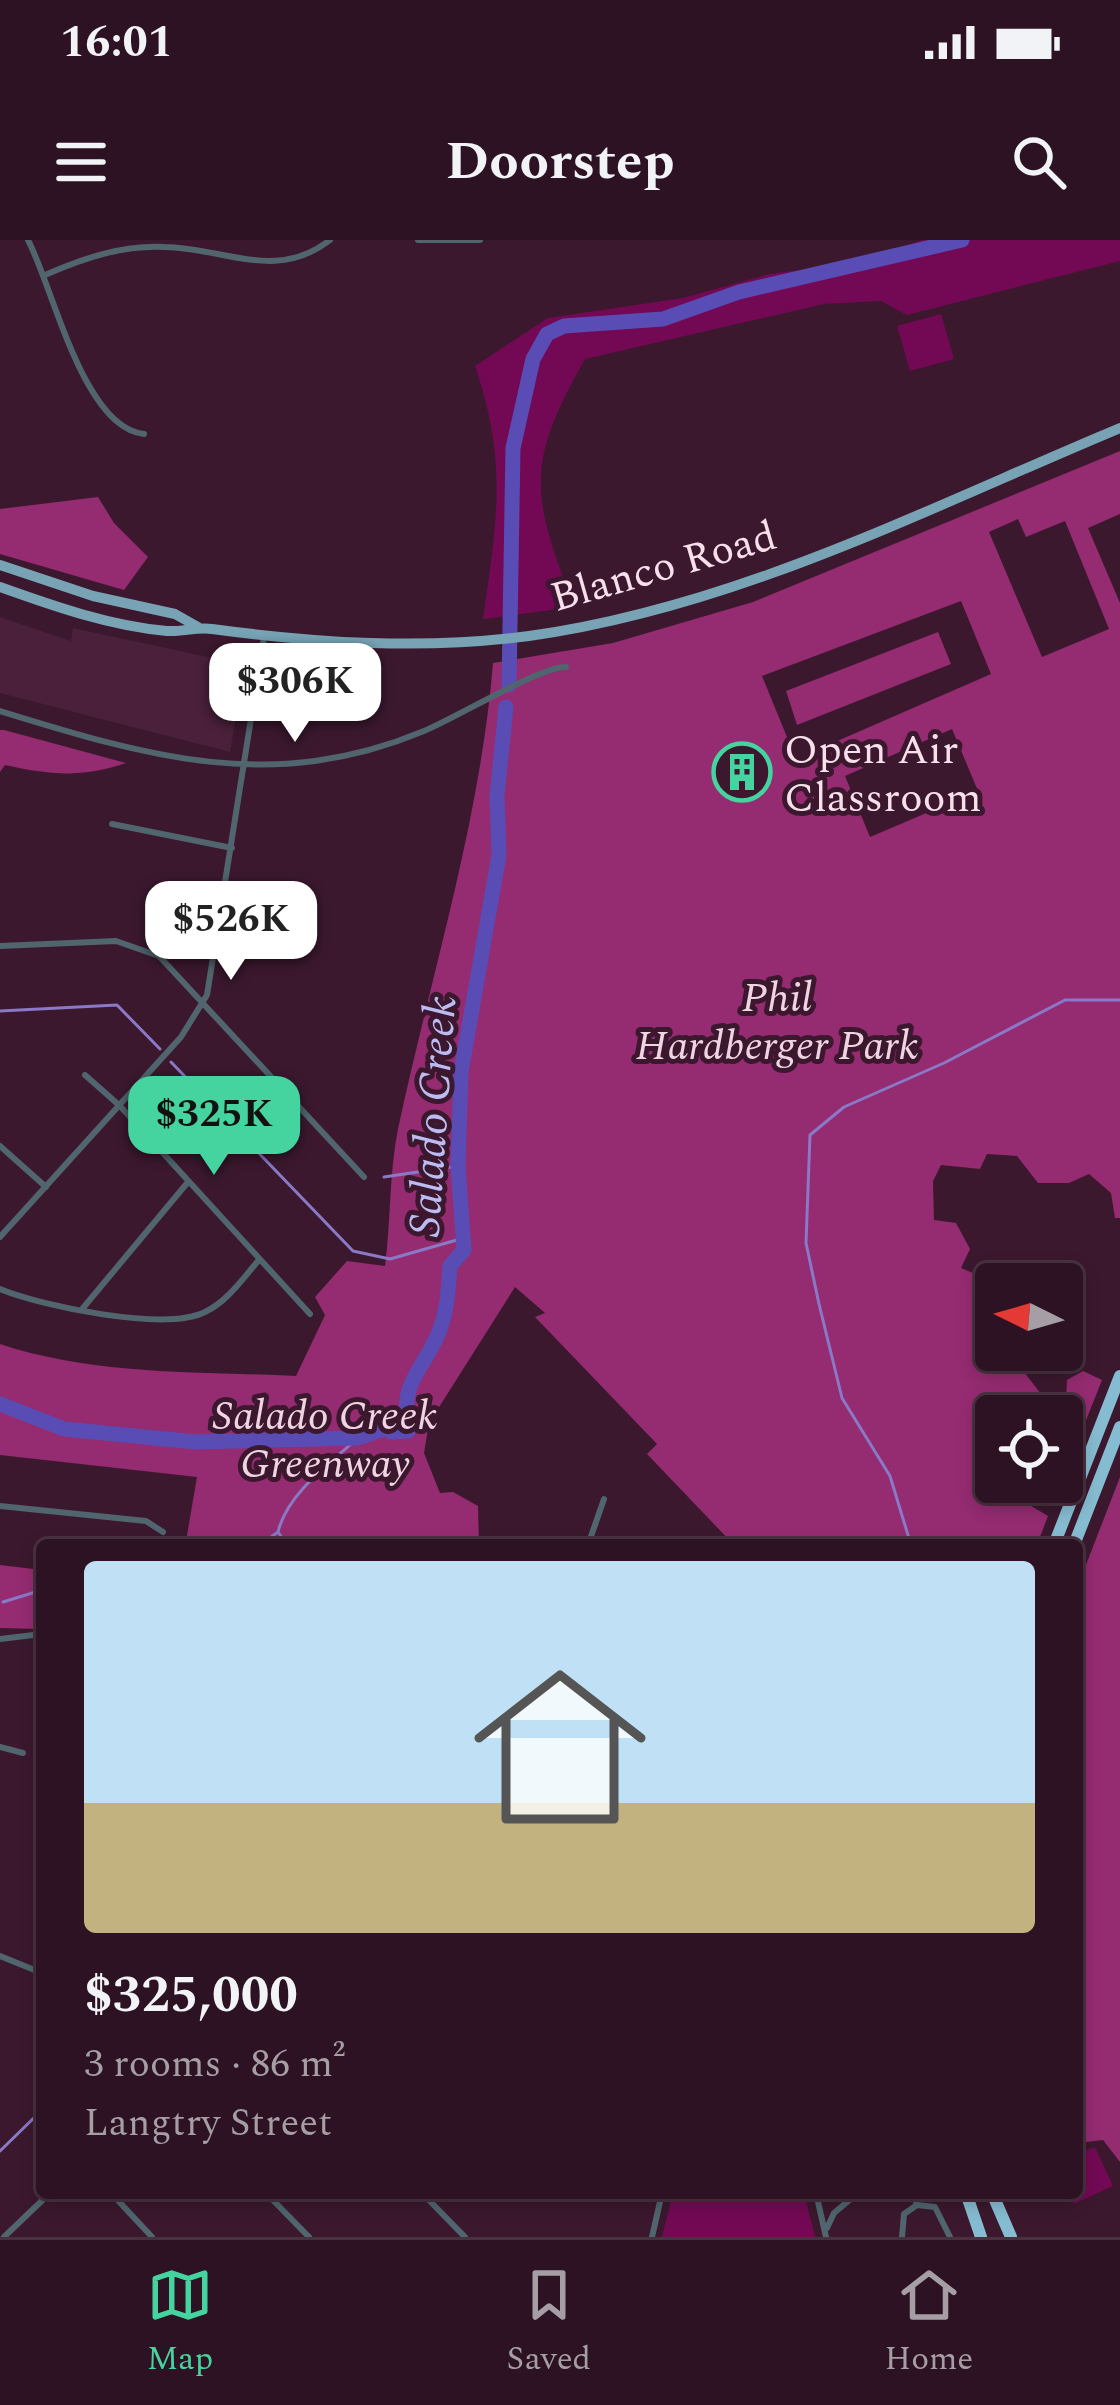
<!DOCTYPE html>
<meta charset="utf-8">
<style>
body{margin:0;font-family:Spectral,serif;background:#341b2a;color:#f1f3f6;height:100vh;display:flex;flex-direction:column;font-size:45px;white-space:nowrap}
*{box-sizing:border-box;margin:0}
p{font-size:39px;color:#a69ea5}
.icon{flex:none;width:66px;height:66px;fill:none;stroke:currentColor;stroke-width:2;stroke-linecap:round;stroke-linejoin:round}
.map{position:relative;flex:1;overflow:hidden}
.panel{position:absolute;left:36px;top:1299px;width:1047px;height:660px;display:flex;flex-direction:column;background:#2c1222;border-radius:12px;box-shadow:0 6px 18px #0003,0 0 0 3px #483240}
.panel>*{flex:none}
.needle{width:78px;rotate:275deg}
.tools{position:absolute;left:975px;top:1023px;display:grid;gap:24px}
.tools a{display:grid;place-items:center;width:108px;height:108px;border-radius:12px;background:#2c1222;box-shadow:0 6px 18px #0003,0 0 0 3px #483240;font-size:60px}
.price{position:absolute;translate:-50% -102px;padding:0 27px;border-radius:24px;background:#fff;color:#222;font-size:39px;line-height:78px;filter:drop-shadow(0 3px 6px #0008)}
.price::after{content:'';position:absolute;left:50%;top:72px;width:36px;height:27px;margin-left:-18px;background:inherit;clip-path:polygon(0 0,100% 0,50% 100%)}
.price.selected{background:#45d49f;color:#111}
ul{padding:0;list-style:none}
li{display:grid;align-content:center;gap:24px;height:636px;padding:0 48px}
li span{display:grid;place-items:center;height:372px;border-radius:12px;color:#555}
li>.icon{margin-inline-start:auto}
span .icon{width:216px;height:216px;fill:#fffc;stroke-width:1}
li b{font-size:51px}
.status{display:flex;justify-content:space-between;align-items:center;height:84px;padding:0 60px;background:#2c1222;direction:ltr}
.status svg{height:33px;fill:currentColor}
header{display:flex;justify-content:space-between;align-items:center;height:156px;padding:0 48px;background:#2c1222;font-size:54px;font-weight:700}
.dock{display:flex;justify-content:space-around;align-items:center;height:168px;border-top:3px solid #483240;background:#2c1222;font-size:33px;color:#a69ea5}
.dock a{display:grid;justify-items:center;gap:6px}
.dock .selected{color:#45d49f}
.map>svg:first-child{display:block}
</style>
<div class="status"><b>16:01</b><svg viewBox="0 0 49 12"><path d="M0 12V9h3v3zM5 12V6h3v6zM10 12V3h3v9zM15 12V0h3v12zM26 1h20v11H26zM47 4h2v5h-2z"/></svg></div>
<header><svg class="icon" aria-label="menu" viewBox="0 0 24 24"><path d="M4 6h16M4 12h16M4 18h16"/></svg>Doorstep<svg class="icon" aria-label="search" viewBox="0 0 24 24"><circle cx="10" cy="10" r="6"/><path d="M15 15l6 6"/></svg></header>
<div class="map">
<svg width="1120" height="1997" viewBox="0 0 1120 1997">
<rect width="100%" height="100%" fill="#3b182e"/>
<path fill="#4a203a" d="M0,377L71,401L73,388L245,425L230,512L0,453Z"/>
<path fill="#730954" d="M922,0H1120V21L907,75L881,61L824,64L585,119C524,226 532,255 574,367L483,379C497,279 508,224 475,126L548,78L683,58L769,34L868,21Z
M941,74L954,119L910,131L897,86Z
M1095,1907L1113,1946L1074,1964L1067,1953H1077V1914Z
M673,1953H804L815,1997H662Z"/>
<path fill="#952b71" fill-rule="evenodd" d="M1120,211V274L1088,288L1120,363V978H1115L1111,953L1089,934L1069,943H1038L1017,916L987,914L980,929L941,925L933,941L934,980L956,983L970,1009L961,1028L987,1039L978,1065L996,1067V1110H1058V1115L1021,1128L1058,1176H996V1242H1030L1026,1263L1048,1276L1037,1305H734L647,1214L657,1204L535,1077L545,1073L515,1047L429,1183L424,1213L440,1253L453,1252L478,1266L479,1305H180L186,1301L197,1237L0,1215V1104C97,1136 196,1131 296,1136L325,1075L315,1057L347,1021L385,1026C391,981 389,933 398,889C431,734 480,582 493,423L613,403L753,362ZM1018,279L1026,297L1065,281L1109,389L1042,417L989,292ZM961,361L991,434L796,519L762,436ZM952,489L978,551L870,597L845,536Z
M98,257L114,283L148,317L124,350L0,314V269Z
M938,392L951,424L797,485L786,451Z
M0,490H4L126,523C82,538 50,535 5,525L0,532Z
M1083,1131L1102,1140L1062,1241L1067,1140Z
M1120,1237V1922L1103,1900L1077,1903V1348Z
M0,1325L42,1330V1389L0,1388Z"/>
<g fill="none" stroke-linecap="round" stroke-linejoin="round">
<path stroke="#8979c6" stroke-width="3" d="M0,771L117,765L160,809
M171,822L353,1011L390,1019L464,998
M384,937L458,926
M278,1292L287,1305
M260,1305L278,1292C287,1254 329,1224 358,1198
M911,1305L890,1236L842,1158L819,1064L806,1003L810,895L844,867L944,823L1065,760H1120
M3,1362L42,1350
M0,1911L42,1870"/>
<path stroke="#594db5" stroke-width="15" d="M509,445L513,208L533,119L547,94L564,86L663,79L739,52L962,0
M0,1164L64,1189L196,1202L358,1198L381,1190
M391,1192L408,1191C400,1139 421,1135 439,1092C448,1069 448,1049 450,1026L464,1010L458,926L461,832L499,615L497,556L506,467"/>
<path stroke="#50656d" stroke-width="6" d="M28,0C53,47 83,188 144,194
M418,0H480
M45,35C84,18 122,5 165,7C225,8 276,42 330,0
M0,471C149,517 273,554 424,491C456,478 541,426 566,427
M112,584L232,608
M0,706L116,701L159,716L364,937
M85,835L120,866L310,1074
M0,906L46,947
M0,997L181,797L207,755L264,397
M0,1049C41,1066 165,1092 205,1072C228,1061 243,1038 259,1020
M83,1068L188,942
M0,1266L146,1281L163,1292
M588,1305L604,1259
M0,1399L42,1394
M0,1507L23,1513
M0,1716L42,1733
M111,1953L152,1997
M266,1953L309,1997
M422,1953L465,1997
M816,1953L826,1997
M822,1953L853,1957L874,1953
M913,1953L917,1965
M917,1965L935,1967L950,1997
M827,1988L834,1973L853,1957
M4,1997L50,1953
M652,1997L662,1953
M902,1997L904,1974L917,1965"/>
<path stroke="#77a3b5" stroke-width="10" d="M0,325L93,356L175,374L198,387
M0,347C53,366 110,386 167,391C182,392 196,387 212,389C317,403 424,410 529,396C737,367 928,268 1120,188"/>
<path stroke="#86bcd1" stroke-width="12" d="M1054,1305L1120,1136
M1074,1305L1120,1187
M966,1953L981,1997
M992,1953L1011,1997"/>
</g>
<defs>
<symbol id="building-ring" viewBox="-11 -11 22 22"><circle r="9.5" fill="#3b182e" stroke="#45d49f" stroke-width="1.5"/><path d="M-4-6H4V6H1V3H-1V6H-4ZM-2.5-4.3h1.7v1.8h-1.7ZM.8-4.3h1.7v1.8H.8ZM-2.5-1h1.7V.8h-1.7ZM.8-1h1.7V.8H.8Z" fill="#45d49f"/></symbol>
</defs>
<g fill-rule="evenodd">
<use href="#building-ring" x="709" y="499" width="66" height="66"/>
</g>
<g text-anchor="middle" stroke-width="10" stroke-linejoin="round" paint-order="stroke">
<g font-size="42" fill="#f8dfec" stroke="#3b182e">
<text transform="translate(663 325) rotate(-16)" y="15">Blanco Road</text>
</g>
<g font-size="42" fill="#f8dfec" stroke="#3b182e" text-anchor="start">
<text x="784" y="523">Open Air<tspan x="784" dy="48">Classroom</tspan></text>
</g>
<g font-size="42" font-style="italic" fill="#f1d4e3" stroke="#3b182e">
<text x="777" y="771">Phil<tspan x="777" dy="48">Hardberger Park</tspan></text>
<text x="325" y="1189">Salado Creek<tspan x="325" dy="48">Greenway</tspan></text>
</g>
<g font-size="45" font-style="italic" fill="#bcbcf2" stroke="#3b182e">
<text transform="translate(431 876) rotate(-86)" y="16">Salado Creek</text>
</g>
</g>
</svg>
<div class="tools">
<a><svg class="needle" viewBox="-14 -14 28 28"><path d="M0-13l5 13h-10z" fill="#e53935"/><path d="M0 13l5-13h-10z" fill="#a69ea5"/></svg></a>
<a><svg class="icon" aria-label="locate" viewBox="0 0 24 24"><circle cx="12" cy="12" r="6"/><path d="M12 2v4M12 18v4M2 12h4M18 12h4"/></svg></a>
</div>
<b class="price" style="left:295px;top:505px">$306K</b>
<b class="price" style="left:231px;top:743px">$526K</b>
<b class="price selected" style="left:214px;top:938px">$325K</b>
<section class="panel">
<ul>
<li><span style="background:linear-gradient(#bfe0f5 65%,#c2b280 0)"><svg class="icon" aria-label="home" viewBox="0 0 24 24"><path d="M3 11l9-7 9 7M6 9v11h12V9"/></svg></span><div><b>$325,000</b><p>3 rooms · 86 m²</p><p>Langtry Street</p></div></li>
</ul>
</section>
</div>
<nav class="dock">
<a class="selected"><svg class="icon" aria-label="map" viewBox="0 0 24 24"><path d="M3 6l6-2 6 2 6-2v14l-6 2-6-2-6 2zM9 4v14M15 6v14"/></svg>Map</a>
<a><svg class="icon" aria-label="saved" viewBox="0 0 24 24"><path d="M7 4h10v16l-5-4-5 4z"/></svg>Saved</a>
<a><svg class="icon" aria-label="home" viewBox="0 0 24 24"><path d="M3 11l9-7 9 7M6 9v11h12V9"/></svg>Home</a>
</nav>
